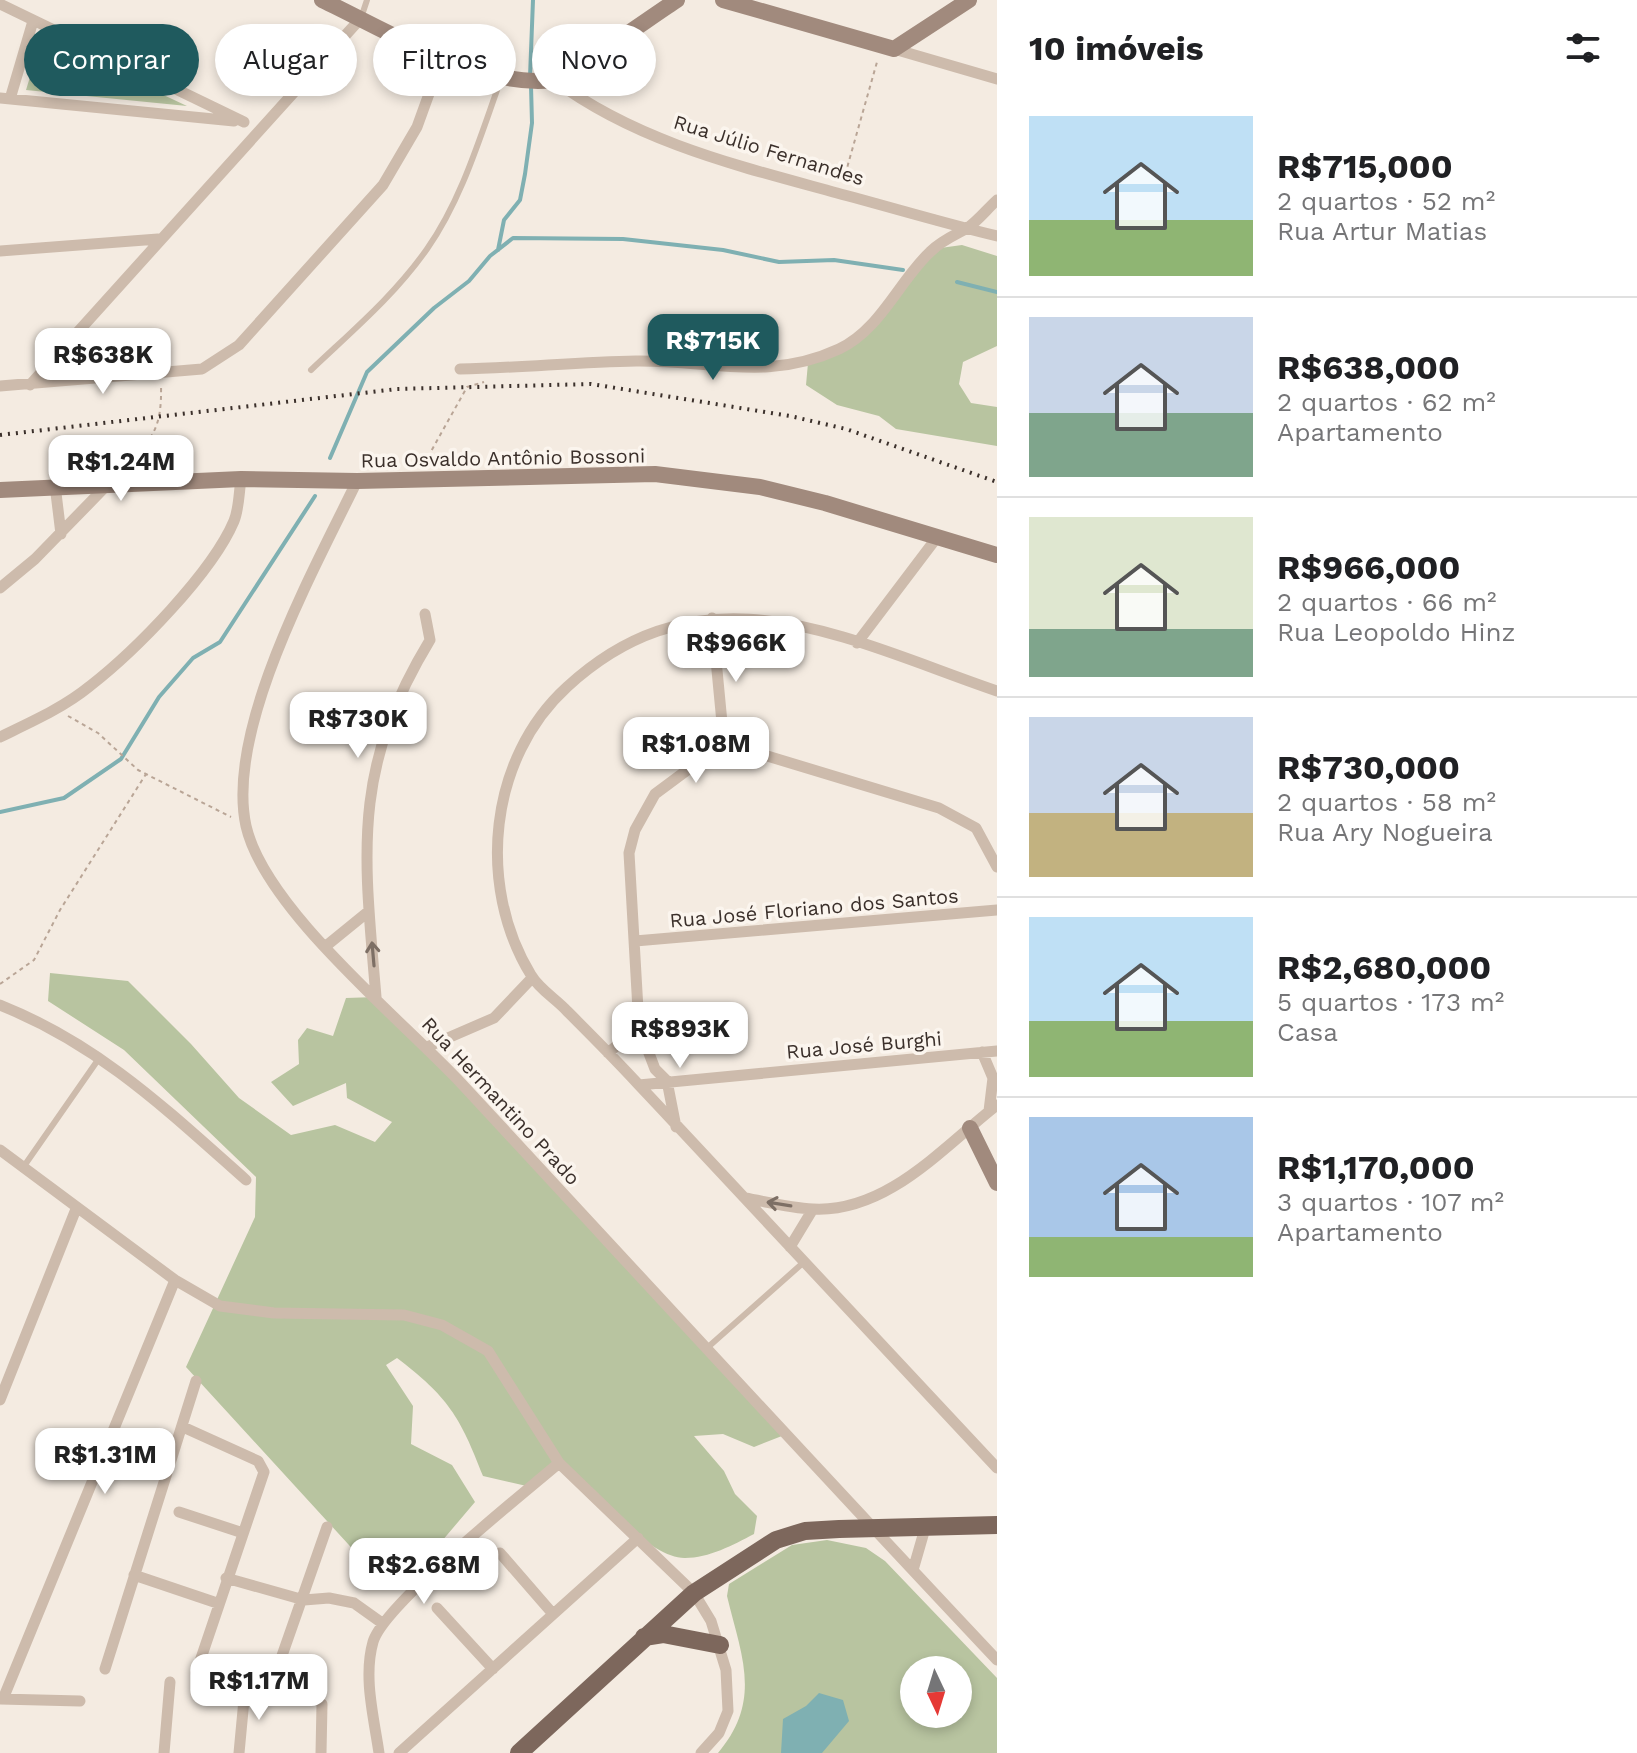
<!DOCTYPE html>
<html lang="pt">
<meta charset="utf-8">
<style>
body{margin:0;font-family:"Work Sans",sans-serif;background:#f2f2f2;color:#202124;height:100vh;display:flex;flex-direction:column;font-size:30px;white-space:nowrap}
*{box-sizing:border-box;margin:0}
p{font-size:26px;color:#757577}
.icon{flex:none;width:44px;height:44px;fill:none;stroke:currentColor;stroke-width:2;stroke-linecap:round;stroke-linejoin:round}
.map{position:relative;flex:1;overflow:hidden}
.sheet{display:flex;flex-direction:column;background:#fff;width:640px}
.sheet>*{flex:none}
.top-card{position:absolute;left:24px;top:24px;width:760px;height:72px;display:flex;gap:16px}
.needle{width:52px;rotate:176deg}
.controls{position:absolute;left:900px;top:1656px;display:grid;gap:16px}
.controls a{display:grid;place-items:center;width:72px;height:72px;border-radius:50%;background:#fff;box-shadow:0 4px 12px #0003;font-size:40px}
.price{position:absolute;translate:-50% -68px;padding:0 18px;border-radius:16px;background:#fff;color:#222;font-size:26px;line-height:52px;filter:drop-shadow(0 2px 4px #0008)}
.price::after{content:'';position:absolute;left:50%;top:48px;width:24px;height:18px;margin-left:-12px;background:inherit;clip-path:polygon(0 0,100% 0,50% 100%)}
.price.active{background:#1f5a5e;color:#fff}
ul{padding:0;list-style:none}
li{display:flex;align-items:center;gap:24px;height:200px;padding:0 32px}
li+li{border-top:2px solid #e0e0e0}
li span{display:grid;place-items:center;flex:none;width:224px;height:160px;border-radius:0px;color:#555}
li>.icon{margin-inline-start:auto}
span .icon{width:96px;height:96px;fill:#fffc;stroke-width:1}
li b{font-size:34px}
h2{display:flex;justify-content:space-between;align-items:center;height:96px;padding:0 32px;font-size:34px}
.tag{padding:0 28px;border-radius:36px;background:#fff;box-shadow:0 4px 12px #0003;font-size:28px;line-height:72px}
.tag.active{background:#1f5a5e;color:#fff}
main{display:flex;flex:1;min-height:0}
.map>svg:first-child{display:block}
</style>
<main>
<div class="map">
<svg width="997" height="1753" viewBox="0 0 997 1753">
<rect width="100%" height="100%" fill="#f4ebe1"/>
<path fill="#b8c4a0" fill-rule="evenodd" d="M42,38L187,106L26,90Z
M962,245L997,256V346L963,362L959,384L971,403L997,407V446L896,429L879,416L837,405L806,385L808,363L863,332L933,249Z
M50,973L128,981L191,1044L239,1098L291,1135L335,1125L375,1142L392,1122L347,1098L346,1083L293,1106L271,1082L299,1064L298,1040L307,1028L333,1036L346,998L376,997L787,1434L754,1447L723,1434L694,1436L724,1471L735,1494L757,1516L754,1534C733,1545 709,1558 685,1558C650,1559 584,1487 559,1463L531,1487L483,1476C460,1416 448,1397 397,1358L386,1365L413,1406L411,1444L452,1465L475,1502L425,1561L381,1580L186,1367L255,1217L256,1177L124,1050L48,1001Z
M827,1540L866,1548L885,1561L997,1678V1753H718C763,1700 741,1655 727,1596L729,1584L792,1545ZM914,1670H958V1714H914Z"/>
<path fill="#7fb0b2" d="M819,1693L843,1700L849,1721L822,1753H781L783,1719L806,1706Z"/>
<g fill="none" stroke-linecap="round" stroke-linejoin="round">
<path stroke="#7fb0b2" stroke-width="4" d="M530,77L533,0
M498,250L504,220L520,200L525,174L532,123L531,86
M957,282L997,292
M330,458L367,372L434,308L469,281L490,256L513,238L623,239L723,250L779,262L834,260L903,270
M0,812L64,798L121,759L159,697L193,658L220,642L315,496"/>
<path stroke="#b9a596" stroke-width="2" stroke-dasharray="4 4" stroke-linecap="butt" d="M843,182L877,62
M424,464L467,387L484,382
M124,468C154,438 162,427 161,384
M68,716L98,733L138,770L231,817
M0,984L34,960L60,910L146,774"/>
<path stroke="#cdbbac" stroke-width="6" d="M361,18L367,0
M311,370C352,331 394,296 427,249C462,199 480,137 501,79
M22,1169L100,1057
M707,1348L804,1262"/>
<path stroke="#cdbbac" stroke-width="11" d="M0,4L244,122
M894,49L997,79
M554,80C637,142 739,166 837,193C890,207 943,223 997,236
M0,98L234,121
M10,99L33,21
M0,251L158,239
M460,369C519,368 577,362 636,361C711,360 768,382 839,349C880,330 899,281 930,252C941,241 953,236 966,229C977,222 987,209 997,200
M30,385L361,18
M0,386L202,369L239,345L383,185L417,127L442,58
M357,481C315,568 225,729 246,826C265,909 401,1019 461,1083C639,1275 817,1469 997,1660
M55,485L61,534
M0,588L35,559L109,483
M712,618L725,754
M857,643L938,536
M997,691C848,640 705,560 567,687C489,758 476,885 531,975C539,989 556,999 567,1011C591,1035 615,1059 638,1084C758,1212 877,1341 997,1468
M0,737C31,722 63,708 90,686C135,651 212,573 234,521C239,509 239,492 241,479
M635,941L997,910
M326,946L369,911
M376,997C364,853 351,770 430,640L425,614
M0,1005C100,1045 167,1110 246,1180
M639,1027L655,1069L667,1081L676,1127
M427,1047L494,1018L532,978
M982,1052L993,1078L989,1111
M608,1053L639,1027L629,853L635,830L655,794L690,768L725,754L764,755L939,808L976,828L997,867
M639,1085L997,1051
M0,1150L175,1280L220,1306L274,1313L404,1315L442,1325L488,1351L559,1463L694,1593L711,1621L726,1670L728,1711L719,1733L701,1753
M745,1198C767,1202 790,1208 813,1209C887,1213 943,1147 997,1105
M790,1247L813,1209
M0,1400L76,1209
M183,1427L258,1461L264,1472L196,1673
M179,1512L243,1533
M500,1553L553,1614
M913,1570L926,1525
M134,1575L217,1603
M226,1578L304,1600L329,1598L354,1603L382,1623
M437,1608L493,1669
M278,1667L327,1527
M105,1669L196,1381
M0,1699L80,1701
M3,1699L175,1280
M164,1753L170,1682
M239,1753L245,1689
M321,1753L322,1704
M379,1753C374,1718 363,1677 373,1642C383,1605 523,1494 559,1463
M399,1753L638,1538"/>
<path stroke="#a18a7d" stroke-width="16" d="M322,0C386,30 480,89 553,80C566,78 658,12 677,0
M723,0L894,49L969,0
M0,490L241,479L357,481L655,474L760,487L825,503L997,555
M970,1128L997,1183"/>
<path stroke="#7d675c" stroke-width="18" d="M644,1637L663,1634L720,1645
M519,1753L694,1593L776,1540L805,1531L839,1529L997,1525"/>
<path stroke="#3b302b" stroke-width="4" stroke-dasharray="2 6" stroke-linecap="butt" d="M0,435L397,389L591,384L790,416L846,429L997,482"/>
</g>
<defs><path id="oneway-shaft" d="M-6 0H5M1.5-3L5.5 0L1.5 3" fill="none" stroke-width="1.6" stroke-linecap="round" stroke-linejoin="round" transform="scale(2)"/></defs>
<g stroke="#7d6f65">
<use href="#oneway-shaft" transform="translate(373 954) rotate(-95)"/>
<use href="#oneway-shaft" transform="translate(779 1204) rotate(-171)"/>
</g>
<g text-anchor="middle" stroke-width="7" stroke-linejoin="round" paint-order="stroke">
<g font-size="20" fill="#3b302b" stroke="#fbf5ee">
<text transform="translate(769 150) rotate(17)" y="7">Rua Júlio Fernandes</text>
<text transform="translate(503 458) rotate(-1)" y="7">Rua Osvaldo Antônio Bossoni</text>
<text transform="translate(814 908) rotate(-5)" y="7">Rua José Floriano dos Santos</text>
<text transform="translate(864 1045) rotate(-5)" y="7">Rua José Burghi</text>
<text transform="translate(501 1101) rotate(47)" y="7">Rua Hermantino Prado</text>
</g>
</g>
</svg>
<div class="controls">
<a><svg class="needle" viewBox="-14 -14 28 28"><path d="M0-13l5 13h-10z" fill="#e53935"/><path d="M0 13l5-13h-10z" fill="#757577"/></svg></a>
</div>
<b class="price active" style="left:713px;top:382px">R$715K</b>
<b class="price" style="left:103px;top:396px">R$638K</b>
<b class="price" style="left:121px;top:503px">R$1.24M</b>
<b class="price" style="left:736px;top:684px">R$966K</b>
<b class="price" style="left:358px;top:760px">R$730K</b>
<b class="price" style="left:696px;top:785px">R$1.08M</b>
<b class="price" style="left:680px;top:1070px">R$893K</b>
<b class="price" style="left:105px;top:1496px">R$1.31M</b>
<b class="price" style="left:424px;top:1606px">R$2.68M</b>
<b class="price" style="left:259px;top:1722px">R$1.17M</b>
<div class="top-card">
<a class="tag active">Comprar</a>
<a class="tag">Alugar</a>
<a class="tag">Filtros</a>
<a class="tag">Novo</a>
</div>
</div>
<section class="sheet">
<h2>10 imóveis<svg class="icon" aria-label="filters" viewBox="0 0 24 24"><path d="M4 7h16M4 17h16"/><circle cx="9" cy="7" r="2"/><circle cx="15" cy="17" r="2"/></svg></h2>
<ul>
<li><span style="background:linear-gradient(#bfe0f5 65%,#8fb573 0)"><svg class="icon" aria-label="home" viewBox="0 0 24 24"><path d="M3 11l9-7 9 7M6 9v11h12V9"/></svg></span><div><b>R$715,000</b><p>2 quartos · 52 m²</p><p>Rua Artur Matias</p></div></li>
<li><span style="background:linear-gradient(#c9d6e8 60%,#7fa58c 0)"><svg class="icon" aria-label="home" viewBox="0 0 24 24"><path d="M3 11l9-7 9 7M6 9v11h12V9"/></svg></span><div><b>R$638,000</b><p>2 quartos · 62 m²</p><p>Apartamento</p></div></li>
<li><span style="background:linear-gradient(#dfe7d0 70%,#7fa58c 0)"><svg class="icon" aria-label="home" viewBox="0 0 24 24"><path d="M3 11l9-7 9 7M6 9v11h12V9"/></svg></span><div><b>R$966,000</b><p>2 quartos · 66 m²</p><p>Rua Leopoldo Hinz</p></div></li>
<li><span style="background:linear-gradient(#c9d6e8 60%,#c2b280 0)"><svg class="icon" aria-label="home" viewBox="0 0 24 24"><path d="M3 11l9-7 9 7M6 9v11h12V9"/></svg></span><div><b>R$730,000</b><p>2 quartos · 58 m²</p><p>Rua Ary Nogueira</p></div></li>
<li><span style="background:linear-gradient(#bfe0f5 65%,#8fb573 0)"><svg class="icon" aria-label="home" viewBox="0 0 24 24"><path d="M3 11l9-7 9 7M6 9v11h12V9"/></svg></span><div><b>R$2,680,000</b><p>5 quartos · 173 m²</p><p>Casa</p></div></li>
<li><span style="background:linear-gradient(#a9c7e8 75%,#8fb573 0)"><svg class="icon" aria-label="home" viewBox="0 0 24 24"><path d="M3 11l9-7 9 7M6 9v11h12V9"/></svg></span><div><b>R$1,170,000</b><p>3 quartos · 107 m²</p><p>Apartamento</p></div></li>
</ul>
</section>
</main>
